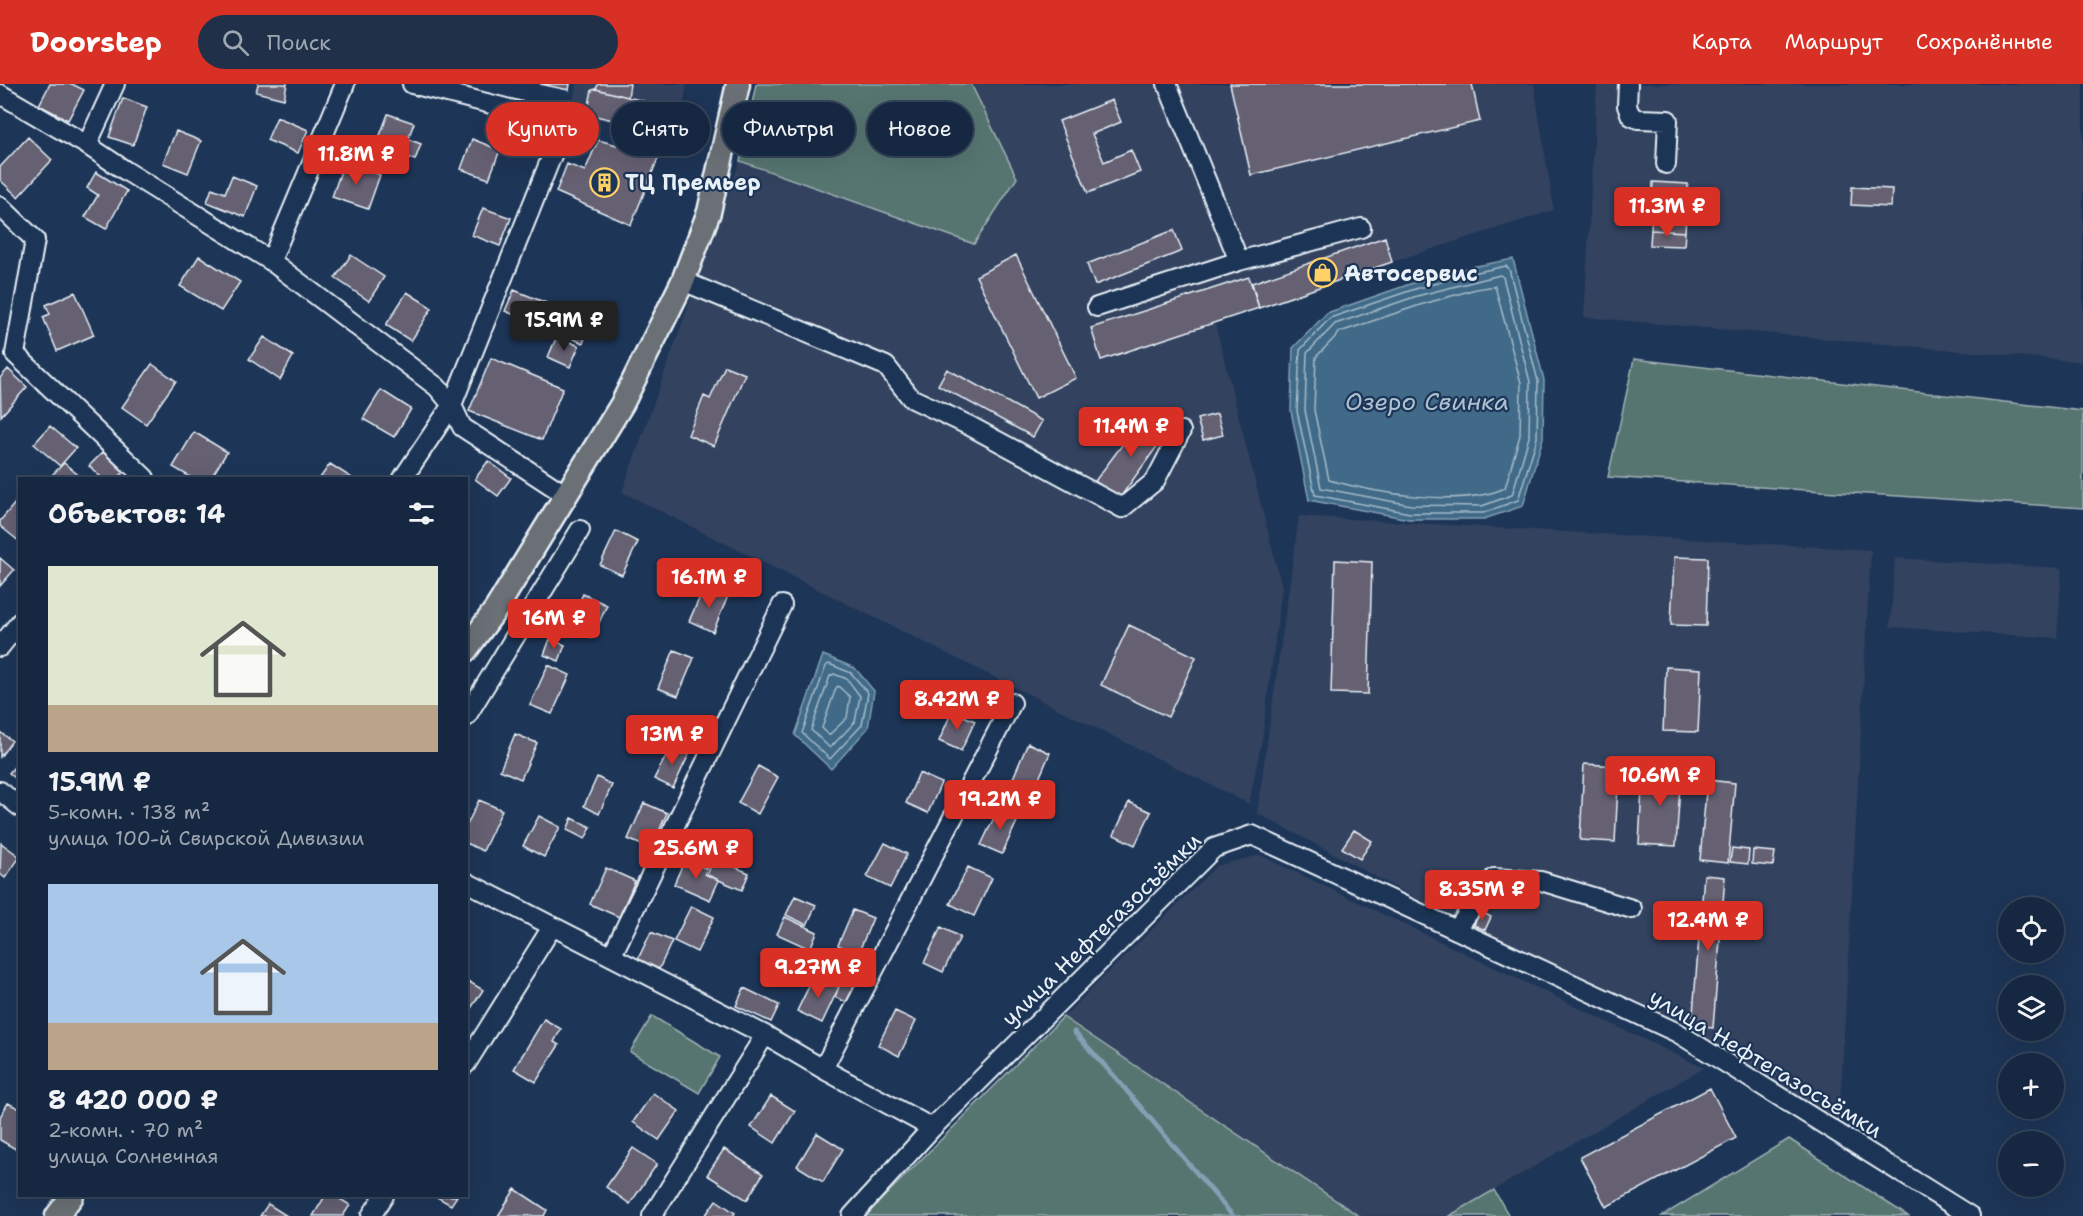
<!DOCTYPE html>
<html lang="ru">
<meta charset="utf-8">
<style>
body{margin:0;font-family:"Shantell Sans",sans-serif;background:#1f3048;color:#f1f3f6;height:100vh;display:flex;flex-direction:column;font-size:22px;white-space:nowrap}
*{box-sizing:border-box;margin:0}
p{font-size:20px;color:#9ea6b1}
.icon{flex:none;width:33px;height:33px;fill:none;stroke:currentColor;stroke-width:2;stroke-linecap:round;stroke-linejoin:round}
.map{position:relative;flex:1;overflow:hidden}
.panel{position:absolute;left:18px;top:393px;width:450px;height:720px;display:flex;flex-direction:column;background:#162841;border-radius:0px;box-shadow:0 6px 24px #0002,0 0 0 2px #35445a}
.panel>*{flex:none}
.hud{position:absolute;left:486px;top:18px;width:570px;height:54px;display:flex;gap:12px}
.controls{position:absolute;left:1998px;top:813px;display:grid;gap:12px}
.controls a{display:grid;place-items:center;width:66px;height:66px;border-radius:50%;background:#162841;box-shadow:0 6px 24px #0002,0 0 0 2px #35445a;font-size:30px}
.price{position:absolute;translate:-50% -51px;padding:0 14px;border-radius:6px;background:#d93025;color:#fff;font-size:20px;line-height:39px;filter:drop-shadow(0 2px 3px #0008)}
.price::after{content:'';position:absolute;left:50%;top:36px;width:18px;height:14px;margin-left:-9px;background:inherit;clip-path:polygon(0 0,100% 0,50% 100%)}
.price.on{background:#222;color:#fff}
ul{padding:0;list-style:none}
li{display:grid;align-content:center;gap:12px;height:318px;padding:0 30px}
li span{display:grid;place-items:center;height:186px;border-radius:0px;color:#555}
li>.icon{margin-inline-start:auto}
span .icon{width:108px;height:108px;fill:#fffc;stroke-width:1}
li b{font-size:26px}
h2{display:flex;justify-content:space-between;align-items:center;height:72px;padding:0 30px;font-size:26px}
.pill{padding:0 21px;border-radius:27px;background:#162841;box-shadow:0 6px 24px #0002,0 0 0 2px #35445a;font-size:21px;line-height:54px}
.pill.on{background:#d93025;color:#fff}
header{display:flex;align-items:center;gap:36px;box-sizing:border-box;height:84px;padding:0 30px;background:#d93025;color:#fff}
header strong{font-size:28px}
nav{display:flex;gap:33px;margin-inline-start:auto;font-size:21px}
.search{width:420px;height:54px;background:#1f3048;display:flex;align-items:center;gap:15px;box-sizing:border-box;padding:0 21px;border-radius:33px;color:#9ea6b1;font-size:22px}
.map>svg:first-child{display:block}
</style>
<header>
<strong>Doorstep</strong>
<div class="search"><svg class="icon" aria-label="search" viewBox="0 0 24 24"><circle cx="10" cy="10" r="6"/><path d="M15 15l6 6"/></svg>Поиск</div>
<nav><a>Карта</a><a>Маршрут</a><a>Сохранённые</a></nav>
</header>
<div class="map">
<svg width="2083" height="1132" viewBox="0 0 2083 1132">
<rect width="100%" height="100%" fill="#1d3557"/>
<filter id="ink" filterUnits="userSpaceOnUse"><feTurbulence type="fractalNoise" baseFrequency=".0167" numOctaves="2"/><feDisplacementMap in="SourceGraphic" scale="12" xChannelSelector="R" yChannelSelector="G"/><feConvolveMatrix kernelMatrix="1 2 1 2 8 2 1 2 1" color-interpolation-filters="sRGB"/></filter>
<g filter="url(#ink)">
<path fill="#33425f" d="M577,0H687L678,54L570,28Z
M971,0H1534L1554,126L1214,235L1282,503L1262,655L1249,720L622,408L740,77L973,160L1016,94Z
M1597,0H2083V278L1584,233Z
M1299,432L1871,466L1839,1041L1257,729Z
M1895,474L2062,484L2057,554L1890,543Z
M1260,771L1704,984L1449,1132H1359L1063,933L1216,782Z"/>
<path fill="#577471" stroke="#a0b2b4" stroke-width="1.5" d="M756,0H971L1017,94L974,160L740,77Z
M1634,275L2083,327V424L1608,393Z
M652,932L720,973L699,1009L630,968Z
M1063,933L1359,1132H865Z
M1789,1055L1908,1132H1662Z
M1494,1106L1509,1132H1449Z"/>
<path fill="#406a87" stroke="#83a0b4" stroke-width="1.5" d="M1513,175L1544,296L1543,354L1523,422L1484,435H1409L1309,416L1291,327L1293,264L1327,229L1413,199L1471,183Z
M823,571L855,584L874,607L868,644L831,685L795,651Z"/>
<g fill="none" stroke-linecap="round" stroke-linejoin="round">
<path stroke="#a5bbcb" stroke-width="1.5" d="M1506,182L1509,185L1538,297L1537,354L1518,416L1483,429H1410L1315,411L1297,327L1300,266L1330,234L1415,205L1473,189Z
M1500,191L1503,193L1530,298L1529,353L1512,411L1482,422L1411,421L1321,404L1305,326L1307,269L1335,240L1417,212Z
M1495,202L1521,299L1520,351L1505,404C1461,424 1375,409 1329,396L1314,326L1316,273L1340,248L1420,221L1476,205Z
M829,580L851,589L868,609L862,641L830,675L802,649L826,582Z
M834,590L847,595L860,612L855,638L830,664L811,646L830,592Z
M838,602L850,613L847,634L829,651L822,644L836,604Z"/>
<path stroke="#83a0b4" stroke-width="5" d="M1074,948L1115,993L1233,1132"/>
</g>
<path fill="#656172" stroke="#e8f1f8" stroke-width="1.5" d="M50,0H72L84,6L68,36L39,21Z
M258,0H287L284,15L256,8Z
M540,0H570L569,6Z
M598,0H630L628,13L596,5Z
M1230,0H1472L1480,37L1251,91Z
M596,5L679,26L674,50L587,30L592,6Z
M123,14L147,23L133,61L109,53Z
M1112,16L1121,38L1092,50L1104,78L1131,66L1140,88L1088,109L1059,37Z
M388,30L414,39L408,55L421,60L415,76L376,62Z
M277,33L308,46L298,69L267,56Z
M176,47L201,57L188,89L163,79Z
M28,53L52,76L18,113L0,96V83Z
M472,55L500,66L489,95L461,85Z
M598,56L659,72L631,141L556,108L567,80L585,87Z
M344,78L380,91L368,125L332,113Z
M96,88L127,107L106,145L85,133L98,111L87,104Z
M232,92L257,102L245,133L207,118L212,104L225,109Z
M1653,98L1688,100L1685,148L1651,146Z
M1852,103L1892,105L1891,123L1851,121Z
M483,124L511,134L500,162L472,151Z
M1174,146L1182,167L1095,201L1087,180Z
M1651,146L1685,148L1684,162L1650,161Z
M1385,153L1392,178L1259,224L1252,199Z
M351,171L384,193L369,217L335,194Z
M1016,171L1076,294L1036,314L976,192Z
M199,172L240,198L221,227L180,202Z
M1249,193L1259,224L1101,276L1091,244Z
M514,206L569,228L571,223L594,232L583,259L505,227Z
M75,208L94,251L57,267L43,233L50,230L46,221Z
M407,208L432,224L411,257L386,241Z
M557,252L579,262L570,283L548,273Z
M264,253L293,272L280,296L249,275Z
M491,274L563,304L542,356L469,327Z
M152,280L176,297L146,340L122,323Z
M725,282L745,290L714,362L688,351L704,312L710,315Z
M8,285L27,303L1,332L0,294Z
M947,285L1042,337L1033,353L938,301Z
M381,306L411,325L394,353L363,335Z
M1217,330L1223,351L1203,356L1197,335Z
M1143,333L1166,350L1119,415L1095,397Z
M50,342L76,364L60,382L34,360Z
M194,348L227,368L211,394H192L173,383Z
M103,368L124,388L118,394H102L89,382Z
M488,377L511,394L498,412L475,395Z
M64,379L82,394H49Z
M330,380L352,394H320Z
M16,418L20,421V458L0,442V437Z
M616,447L638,458L622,491L600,481Z
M1674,473L1708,474L1706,542L1671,541Z
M0,474L14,486L0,502Z
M1335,476L1372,478L1368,610L1331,609Z
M705,502L728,512L713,548L689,537Z
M583,510L607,521L592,554L568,543Z
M1129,541L1196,573L1168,633L1101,601Z
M550,555L565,561L559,577L544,571Z
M674,566L694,574L678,612L658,604Z
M548,581L570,591L552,630L530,621Z
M1666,583L1701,585L1698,648L1663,647Z
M952,627L975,637L961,667L939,657Z
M0,648L12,657L0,673Z
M515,650L537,659L521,695L500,686Z
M1028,659L1050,669L1035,704L1013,694Z
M672,660L690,668L673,704L654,695Z
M20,676V698L9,689Z
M1584,680L1619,682L1615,758L1580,756Z
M758,682L778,693L758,730L738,719Z
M1643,685L1681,687L1676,762L1639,760Z
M919,689L941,699L928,729L906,719Z
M597,693L612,701L599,730L584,722Z
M1707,696L1735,699L1728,779L1700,776Z
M479,716L502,726L483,767L466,759V743Z
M1129,718L1151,728L1135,761L1114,751Z
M644,719L667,729L651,765L628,755Z
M999,723L1019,733L1002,770L981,761Z
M539,732L560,743L544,773L523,762Z
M572,734L591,743L585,755L567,746Z
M1354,746L1372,757L1360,775L1342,764Z
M723,755L744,764L735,783L749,789L742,806L707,791Z
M1,759L20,773L5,794L0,790Z
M885,759L907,770L890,804L867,793Z
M1732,764L1749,766L1748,780L1730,778Z
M1753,766L1775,768L1773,782L1752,780Z
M685,775L707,785L705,790L719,796L710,816L674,800Z
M968,783L992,794L974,832L950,820Z
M606,784L635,797L619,833L590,820Z
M1704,791L1725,793L1713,944L1692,942Z
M1439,792L1468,805L1459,824L1431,811Z
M795,812L816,821L807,841L786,831Z
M691,822L714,833L697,868L674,857Z
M853,826L873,834L858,870L838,861Z
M1480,827L1491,833L1485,846L1474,841Z
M785,833L817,848L810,865L777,850Z
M941,843L960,853L943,888L924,879Z
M651,848L672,857L659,885L638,875Z
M825,876L860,892L848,919L835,913L839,903L817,893Z
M814,892L839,903L822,939L797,927Z
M466,896L483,906L466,932Z
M744,904L779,921L771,938L736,922Z
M895,927L916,937L899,972L878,961Z
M544,935L561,945L554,958L559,961L536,998L514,985Z
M1710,1004L1736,1054L1606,1123L1580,1073Z
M653,1009L679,1027L659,1056L633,1038Z
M771,1012L795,1027L775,1059L751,1043Z
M8,1019L20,1025L19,1067L0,1056V1033Z
M817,1049L843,1065L823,1098L797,1082Z
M633,1064L657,1080L630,1120L606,1103Z
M724,1065L763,1090L747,1116L707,1091Z
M515,1105L547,1126L544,1132H498Z
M325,1112H335L350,1121L343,1132H313Z
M435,1112H457L451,1121Z
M716,1116L735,1129L733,1132H705Z
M268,1120L287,1132H260Z"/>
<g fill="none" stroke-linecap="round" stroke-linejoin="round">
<defs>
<path id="minor" d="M1628,0L1627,22L1631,32L1638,35L1668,36L1666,80
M0,10L87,61L126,87L271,177L437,303L452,321L462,343L566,411
M87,61L115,0
M0,122L35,156L15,270L145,394
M271,177L345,0
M1239,177L1361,144
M683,197L886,282L911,314L970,342L1122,424L1155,397L1181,347
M1097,223L1239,177L1167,0
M403,394L452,321L565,39L412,0
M0,563L20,538
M466,633L580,446
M0,707L20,723
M466,798L765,951L823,985L932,1044
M1456,846L1494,794L1541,797L1632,825
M612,871L782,521
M466,980L552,843
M823,985L1012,619
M371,1132L384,1112
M652,1132L765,951
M852,1132L932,1044L1214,764L1252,751L1678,949L1970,1132"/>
<path id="major" d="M466,566L496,525L622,320L683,197L709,128L738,0
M57,1132L72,1112"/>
</defs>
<use href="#minor" stroke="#e8f1f8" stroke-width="22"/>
<use href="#major" stroke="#e8f1f8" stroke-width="27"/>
<use href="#minor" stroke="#1d3557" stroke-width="18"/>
<use href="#major" stroke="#6b6f75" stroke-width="22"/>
</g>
</g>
<defs>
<symbol id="building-ring" viewBox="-11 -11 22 22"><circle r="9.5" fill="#1d3557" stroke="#ffd166" stroke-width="1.5"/><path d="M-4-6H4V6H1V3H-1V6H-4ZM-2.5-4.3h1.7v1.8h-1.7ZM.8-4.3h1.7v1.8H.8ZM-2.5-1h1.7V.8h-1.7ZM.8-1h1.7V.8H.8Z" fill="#ffd166"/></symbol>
<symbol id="shop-ring" viewBox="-11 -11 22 22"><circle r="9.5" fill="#1d3557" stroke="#ffd166" stroke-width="1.5"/><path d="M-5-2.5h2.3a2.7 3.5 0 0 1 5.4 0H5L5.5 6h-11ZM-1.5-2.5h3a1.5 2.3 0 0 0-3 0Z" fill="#ffd166"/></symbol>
</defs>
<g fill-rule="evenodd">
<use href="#building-ring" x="588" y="82" width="33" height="33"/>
<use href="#shop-ring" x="1306" y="172" width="33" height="33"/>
</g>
<g text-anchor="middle" stroke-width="4.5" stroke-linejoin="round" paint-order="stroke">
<g font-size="22" font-weight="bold" fill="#e8f1f8" stroke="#1d3557" text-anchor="start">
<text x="625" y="106">ТЦ Премьер</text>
<text x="1344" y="197">Автосервис</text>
</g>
<g font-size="22" fill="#e8f1f8" stroke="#1d3557">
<text transform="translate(1101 845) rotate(-44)" y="8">улица Нефтегазосъёмки</text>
<text transform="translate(1766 979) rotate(31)" y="8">улица Нефтегазосъёмки</text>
</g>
<g font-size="24" font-style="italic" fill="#adc2d0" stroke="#1d3557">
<text x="1427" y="326">Озеро Свинка</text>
</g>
</g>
</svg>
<div class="controls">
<a><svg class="icon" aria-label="locate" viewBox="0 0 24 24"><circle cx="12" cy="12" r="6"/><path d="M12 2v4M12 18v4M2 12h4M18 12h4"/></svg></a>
<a><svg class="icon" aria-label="layers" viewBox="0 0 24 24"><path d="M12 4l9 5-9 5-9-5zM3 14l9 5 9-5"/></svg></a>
<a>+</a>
<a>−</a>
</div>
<b class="price" style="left:356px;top:102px">11.8M ₽</b>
<b class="price" style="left:1667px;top:154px">11.3M ₽</b>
<b class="price on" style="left:564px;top:268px">15.9M ₽</b>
<b class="price" style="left:1131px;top:374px">11.4M ₽</b>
<b class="price" style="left:709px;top:525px">16.1M ₽</b>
<b class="price" style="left:554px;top:566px">16M ₽</b>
<b class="price" style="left:957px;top:647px">8.42M ₽</b>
<b class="price" style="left:672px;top:682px">13M ₽</b>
<b class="price" style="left:1660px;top:723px">10.6M ₽</b>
<b class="price" style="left:1000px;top:747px">19.2M ₽</b>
<b class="price" style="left:696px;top:796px">25.6M ₽</b>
<b class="price" style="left:1482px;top:837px">8.35M ₽</b>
<b class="price" style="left:1708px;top:868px">12.4M ₽</b>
<b class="price" style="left:818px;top:915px">9.27M ₽</b>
<div class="hud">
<a class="pill on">Купить</a>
<a class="pill">Снять</a>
<a class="pill">Фильтры</a>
<a class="pill">Новое</a>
</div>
<section class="panel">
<h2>Объектов: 14<svg class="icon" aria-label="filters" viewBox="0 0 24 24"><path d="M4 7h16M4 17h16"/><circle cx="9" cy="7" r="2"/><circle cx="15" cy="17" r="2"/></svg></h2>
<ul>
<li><span style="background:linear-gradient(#dfe7d0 75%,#b9a48a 0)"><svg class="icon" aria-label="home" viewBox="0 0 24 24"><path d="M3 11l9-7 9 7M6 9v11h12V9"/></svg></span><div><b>15.9M ₽</b><p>5-комн. · 138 m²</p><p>улица 100-й Свирской Дивизии</p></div></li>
<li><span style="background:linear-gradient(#a9c7e8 75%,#b9a48a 0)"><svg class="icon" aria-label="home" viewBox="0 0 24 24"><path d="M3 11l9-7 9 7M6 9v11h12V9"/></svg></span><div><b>8 420 000 ₽</b><p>2-комн. · 70 m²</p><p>улица Солнечная</p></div></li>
</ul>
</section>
</div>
